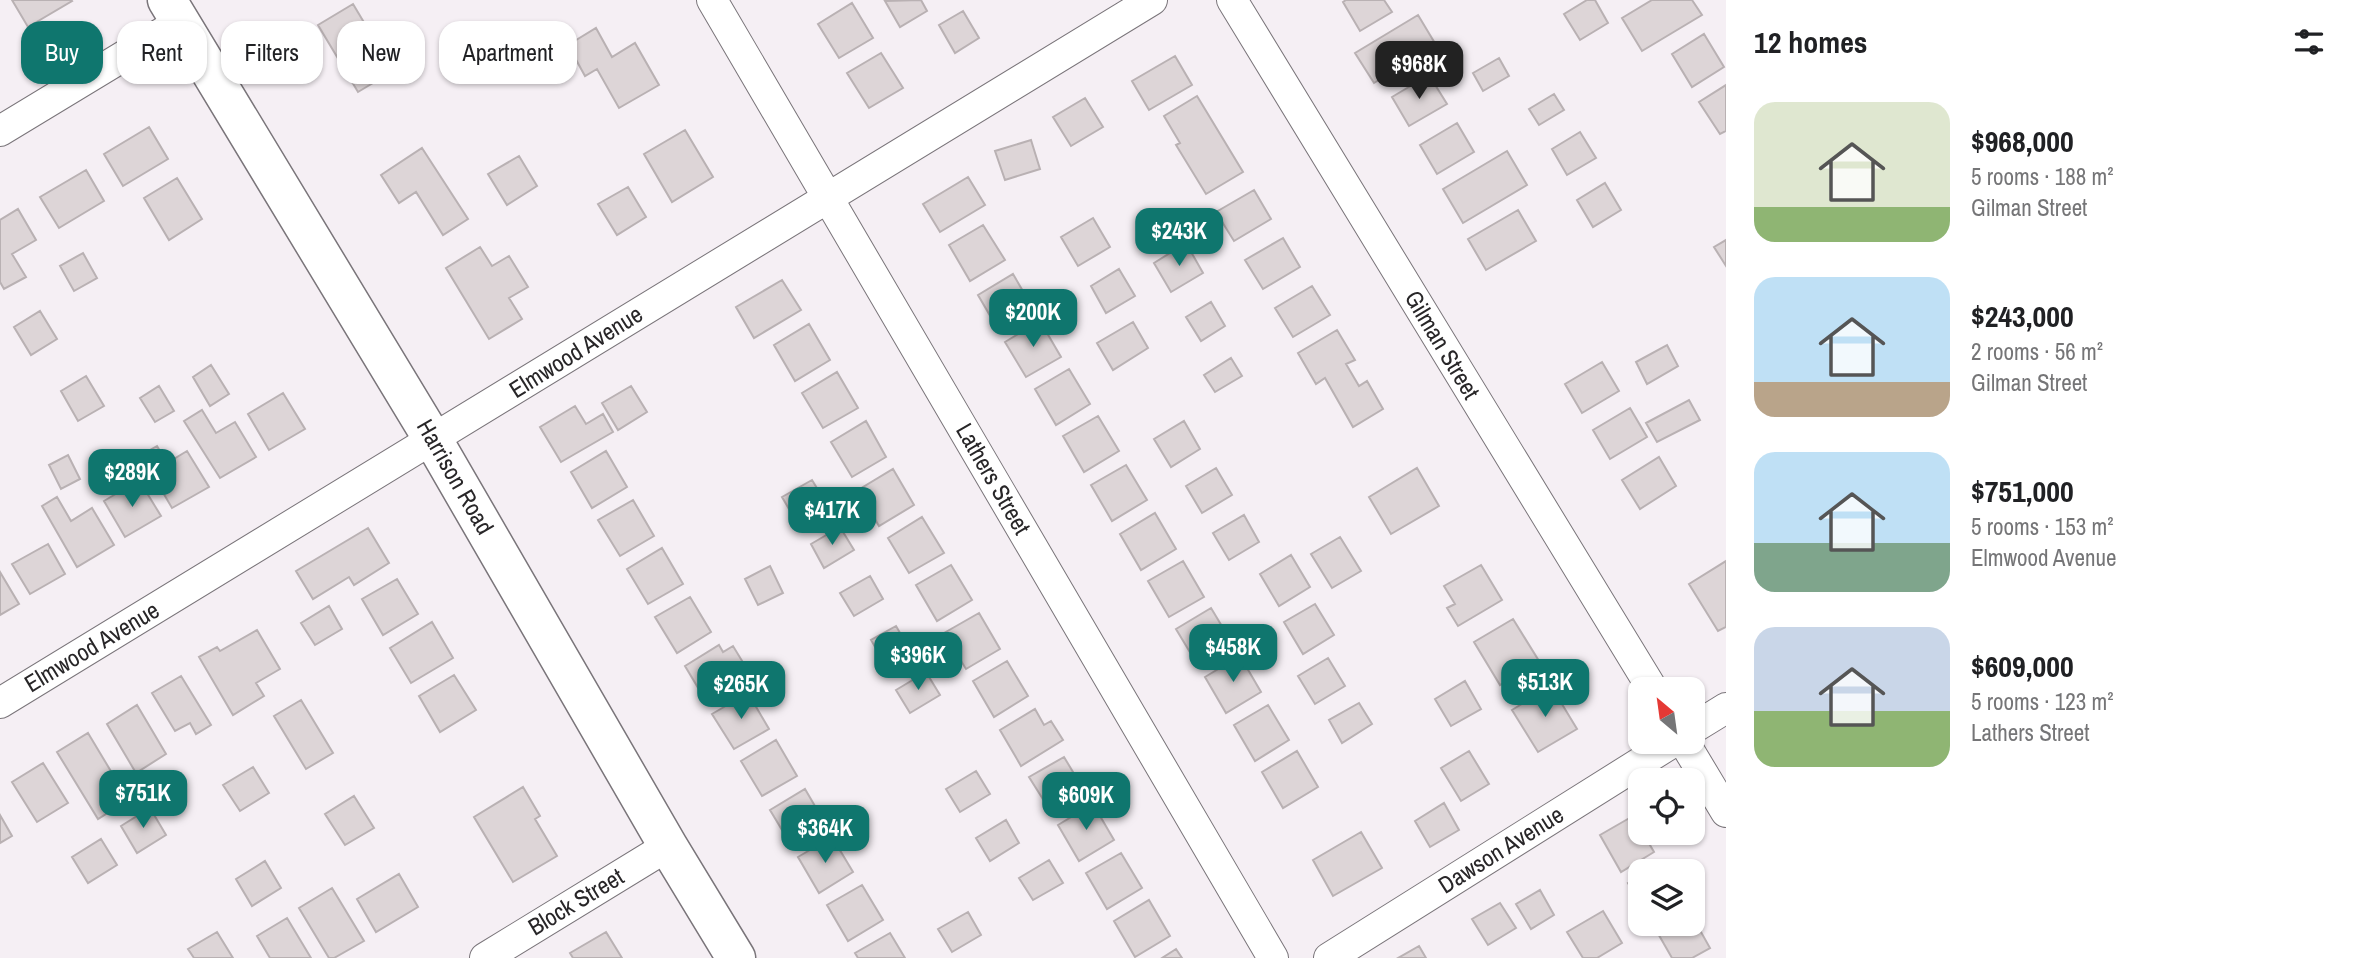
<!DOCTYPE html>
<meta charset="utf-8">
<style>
body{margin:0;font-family:"Archivo Narrow",sans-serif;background:#f6f6f6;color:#202124;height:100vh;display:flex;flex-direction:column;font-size:26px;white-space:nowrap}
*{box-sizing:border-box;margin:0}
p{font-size:23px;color:#757577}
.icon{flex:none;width:38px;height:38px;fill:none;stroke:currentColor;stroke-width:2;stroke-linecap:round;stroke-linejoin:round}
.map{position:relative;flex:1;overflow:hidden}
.details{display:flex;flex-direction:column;background:#fff;width:630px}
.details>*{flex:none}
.banner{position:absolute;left:21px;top:21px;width:665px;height:63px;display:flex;gap:14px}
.needle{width:46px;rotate:331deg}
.fabs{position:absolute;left:1628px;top:677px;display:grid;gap:14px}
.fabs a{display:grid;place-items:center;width:77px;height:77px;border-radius:14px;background:#fff;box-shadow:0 2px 5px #0004;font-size:35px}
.price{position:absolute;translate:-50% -60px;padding:0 16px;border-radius:14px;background:#0f766e;color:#fff;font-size:23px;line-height:46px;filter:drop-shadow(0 2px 4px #0008)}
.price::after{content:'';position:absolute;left:50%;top:42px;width:21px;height:16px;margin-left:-10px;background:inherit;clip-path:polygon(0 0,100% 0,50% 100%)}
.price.on{background:#222;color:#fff}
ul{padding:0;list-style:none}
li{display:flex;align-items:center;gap:21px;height:175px;padding:0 28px}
li span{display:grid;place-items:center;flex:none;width:196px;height:140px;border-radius:21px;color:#555}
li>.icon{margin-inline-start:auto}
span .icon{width:84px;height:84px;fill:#fffc;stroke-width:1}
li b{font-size:30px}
h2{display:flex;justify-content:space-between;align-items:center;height:84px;padding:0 28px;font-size:30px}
.tag{padding:0 24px;border-radius:21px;background:#fff;box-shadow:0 2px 5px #0004;font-size:24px;line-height:63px}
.tag.on{background:#0f766e;color:#fff}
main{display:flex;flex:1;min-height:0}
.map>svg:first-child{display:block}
</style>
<main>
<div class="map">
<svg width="1726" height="958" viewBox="0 0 1726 958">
<rect width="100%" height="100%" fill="#f5eff4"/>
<path fill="#ddd5d7" stroke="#b9b1b3" stroke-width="2" d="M12,0H71L72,1L28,27Z
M921,0L927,11L900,27L885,1Z
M1346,0H1384L1392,12L1360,31L1343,2Z
M1587,0H1595L1608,23L1580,40L1564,14Z
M1652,0H1692L1702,15L1642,51L1622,18Z
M852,3L873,38L839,58L818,24Z
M353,4L393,71L358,92L318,25Z
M963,11L979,38L955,53L939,25Z
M1418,15L1436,45L1374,83L1355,53Z
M596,28L612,57L635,43L659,85L619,108L597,69L585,76L568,45Z
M1704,34L1724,67L1692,87L1672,54Z
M881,53L903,88L869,108L847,73Z
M1175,56L1192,85L1149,110L1132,81Z
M1499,58L1509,76L1483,91L1473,73Z
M1429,75L1447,104L1409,126L1392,97Z
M1726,85V131L1720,134L1699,102Z
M1554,94L1564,110L1539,125L1529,109Z
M1197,96L1243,172L1206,194L1176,145L1180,143L1164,116Z
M1085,98L1103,127L1071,146L1053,117Z
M1457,123L1474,152L1437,174L1420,145Z
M149,127L168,159L123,186L104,154Z
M685,130L713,177L672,202L644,154Z
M1580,132L1596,158L1567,175L1552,149Z
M1031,140L1040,169L1005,180L995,151Z
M422,148L468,219L443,235L416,192L399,203L381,175Z
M1507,151L1527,185L1463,223L1443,189Z
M519,156L537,186L507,205L488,174Z
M86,170L104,201L59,228L40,197Z
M968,177L985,205L940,232L923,204Z
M177,178L202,219L169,240L144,198Z
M1605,183L1621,210L1593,227L1577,200Z
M628,187L646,217L617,235L598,204Z
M1254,190L1271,219L1234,241L1216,212Z
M18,209L36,240L12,254L26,277L4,289L0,282V220Z
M1518,210L1536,241L1486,270L1468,239Z
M1093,218L1110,247L1078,266L1061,237Z
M983,225L1005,260L970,281L949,245Z
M1283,238L1300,267L1263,289L1245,260Z
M1726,240V266L1714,247Z
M1186,243L1203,273L1171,292L1154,263Z
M480,247L492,266L509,256L528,287L509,298L522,319L489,339L446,268Z
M83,253L97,278L74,291L60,266Z
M1119,269L1135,296L1106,313L1091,286Z
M1013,274L1034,310L999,331L978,295Z
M782,280L801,310L754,338L736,307Z
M1312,286L1330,315L1293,337L1275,308Z
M1211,302L1225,326L1201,341L1186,317Z
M40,311L57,339L31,355L14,327Z
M1040,321L1061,357L1026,377L1005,342Z
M1133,322L1148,348L1113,370L1097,343Z
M809,324L830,360L795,381L774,345Z
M1337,330L1355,360L1346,364L1359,386L1367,381L1383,409L1353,427L1325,378L1316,384L1298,353Z
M1667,345L1678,366L1647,384L1636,362Z
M1231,358L1242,376L1215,392L1204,375Z
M1602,362L1619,391L1582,413L1565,384Z
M211,365L229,394L210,406L193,377Z
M1069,369L1090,404L1056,425L1035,389Z
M837,372L858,408L823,428L802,393Z
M86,376L104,406L78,421L61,391Z
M159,386L174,411L155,422L140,398Z
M631,386L647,412L618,430L602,403Z
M283,393L305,429L269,450L248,414Z
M1689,400L1700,420L1657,442L1646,423Z
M575,406L586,424L603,414L613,432L561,462L540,427Z
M1630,408L1647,437L1610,459L1593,430Z
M202,410L216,433L235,422L256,457L220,478L184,421Z
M1098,416L1119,451L1084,472L1063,436Z
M866,421L886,457L852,477L831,442Z
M1184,421L1200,449L1171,467L1154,439Z
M157,446L167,463L187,451L209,487L172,508L141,455Z
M606,451L627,487L592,508L571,472Z
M68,455L80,479L61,489L49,465Z
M1659,457L1676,486L1640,509L1622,480Z
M1126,465L1147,500L1112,521L1091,485Z
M1216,468L1232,495L1202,513L1186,486Z
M1417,468L1439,506L1391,534L1369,497Z
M893,469L914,505L879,526L858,490Z
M139,480L161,516L125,537L104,501Z
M812,480L826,503L796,521L782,497Z
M57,497L71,521L92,508L114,545L77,567L42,506Z
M633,500L654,536L620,556L598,520Z
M1155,513L1176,549L1141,570L1120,534Z
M1244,515L1259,542L1229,560L1213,533Z
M922,517L944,553L909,573L888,538Z
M840,527L854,550L824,568L811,544Z
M368,528L389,563L354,585L349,577L313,599L296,571Z
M1340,537L1361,571L1332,588L1311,554Z
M48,544L65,574L30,594L12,564Z
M662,548L683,584L648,604L627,569Z
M1291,555L1310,587L1279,606L1260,574Z
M1183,561L1204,597L1169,617L1148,581Z
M1726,561V627L1718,631L1689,584Z
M951,565L972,600L937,621L916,585Z
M1481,565L1502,600L1458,626L1447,608L1455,604L1444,586Z
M770,566L783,593L758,605L745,579Z
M0,572L19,604L0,615Z
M870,576L883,599L854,616L840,593Z
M397,579L418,614L383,635L362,599Z
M690,597L711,632L677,653L655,617Z
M1315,604L1334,635L1303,654L1284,622Z
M329,606L342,629L315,645L301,623Z
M1211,608L1232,643L1197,664L1176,629Z
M979,613L1000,649L966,669L944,633Z
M1513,619L1539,661L1500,685L1474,642Z
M432,622L453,658L411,683L390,648Z
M896,626L907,645L882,659L871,640Z
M257,630L280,669L256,683L264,696L233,715L199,657L217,647L220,651Z
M719,645L723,652L733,646L750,674L706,701L685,666Z
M1240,656L1261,692L1226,713L1205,677Z
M1328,658L1345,686L1315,704L1298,676Z
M1007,661L1028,696L994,717L973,681Z
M926,672L940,695L910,713L896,690Z
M454,675L476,710L440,732L419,696Z
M181,676L211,725L196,734L190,723L175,731L152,693Z
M1465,681L1481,709L1451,726L1435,699Z
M1551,686L1577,729L1538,752L1512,710Z
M748,693L769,729L734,749L712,714Z
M301,700L333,753L306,769L274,716Z
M1359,703L1372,724L1342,743L1329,720Z
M137,705L166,754L136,773L107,724Z
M1268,705L1289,740L1255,761L1234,725Z
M1035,709L1044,725L1051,721L1063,740L1021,766L1000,730Z
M88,733L112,773L101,780L117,807L98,819L57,752Z
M776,740L797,776L762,796L741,761Z
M1297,751L1318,787L1283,808L1262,772Z
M1469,751L1489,784L1461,801L1441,768Z
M1064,757L1085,792L1051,812L1029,777Z
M43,763L68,803L37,822L12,782Z
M253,767L269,793L240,811L223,785Z
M976,771L990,794L960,812L946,789Z
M523,787L540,816L535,819L557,856L513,882L474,817Z
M805,789L826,825L791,845L770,810Z
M354,796L374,828L345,845L325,814Z
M1444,803L1459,830L1430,847L1415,821Z
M1093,804L1114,840L1079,861L1058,825Z
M150,808L166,835L137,853L121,826Z
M0,815L12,836L0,843Z
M1633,816L1654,852L1621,872L1600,835Z
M1006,820L1019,843L990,861L976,838Z
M1361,832L1382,868L1333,896L1313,860Z
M832,837L853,872L819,893L798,857Z
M101,839L117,865L88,883L72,857Z
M1121,853L1142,888L1107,909L1086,873Z
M1049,860L1063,883L1033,900L1019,878Z
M265,861L281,888L252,906L236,879Z
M1661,863L1666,872H1647Z
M399,874L418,907L376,932L357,899Z
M1640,876V903L1628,883Z
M862,885L883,920L848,941L827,905Z
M332,888L364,941L334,958H329L299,908Z
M1540,890L1554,915L1531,929L1516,904Z
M1149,900L1170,936L1135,957L1114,921Z
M1500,903L1516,928L1488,945L1472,919Z
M1603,911L1622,943L1597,958H1583L1567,932Z
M968,912L981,935L952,952L938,929Z
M1692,916L1710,948L1692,958H1672L1656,930L1666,924H1692Z
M287,918L311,958H270L257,936Z
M217,932L233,958H194L188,949Z
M606,932L622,958H573L570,953Z
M890,933L905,958H858L855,953Z
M1419,946L1426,958H1398Z
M1176,949L1182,958H1162Z"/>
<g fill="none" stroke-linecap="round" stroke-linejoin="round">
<defs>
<path id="street" d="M712,0L1273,958
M1232,0L1653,690
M0,131L180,22
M0,703L1152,0
M1692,729L1726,708
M1684,742L1726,812
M485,958L668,846
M1329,958L1673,742"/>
<path id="secondary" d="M167,0L432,438L668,846L736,958"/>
</defs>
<use href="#street" stroke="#7a757a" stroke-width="32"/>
<use href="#secondary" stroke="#7a757a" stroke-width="41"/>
<use href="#street" stroke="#fff" stroke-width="30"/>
<use href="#secondary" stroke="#fff" stroke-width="38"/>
</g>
<g text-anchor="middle" stroke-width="6" stroke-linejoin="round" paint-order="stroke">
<g font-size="24" fill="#282628" stroke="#fff">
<text transform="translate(1442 345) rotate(59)" y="8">Gilman Street</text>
<text transform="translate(576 352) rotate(-32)" y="8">Elmwood Avenue</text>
<text transform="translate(455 477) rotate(60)" y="8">Harrison Road</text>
<text transform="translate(993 479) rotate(60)" y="8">Lathers Street</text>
<text transform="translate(92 647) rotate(-31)" y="8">Elmwood Avenue</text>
<text transform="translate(1501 850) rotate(-32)" y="8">Dawson Avenue</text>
<text transform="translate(576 902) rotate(-31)" y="8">Block Street</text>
</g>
</g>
</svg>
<div class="fabs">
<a><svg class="needle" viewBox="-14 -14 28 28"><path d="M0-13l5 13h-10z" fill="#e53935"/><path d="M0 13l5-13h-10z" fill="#757577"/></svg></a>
<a><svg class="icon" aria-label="locate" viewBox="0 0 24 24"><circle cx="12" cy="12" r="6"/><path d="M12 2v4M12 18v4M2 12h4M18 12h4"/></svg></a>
<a><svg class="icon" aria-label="layers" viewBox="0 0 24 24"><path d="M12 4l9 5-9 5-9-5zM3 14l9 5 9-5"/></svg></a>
</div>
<b class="price on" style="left:1419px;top:101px">$968K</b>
<b class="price" style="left:1179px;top:268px">$243K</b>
<b class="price" style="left:1033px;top:349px">$200K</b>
<b class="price" style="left:132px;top:509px">$289K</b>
<b class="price" style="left:832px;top:547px">$417K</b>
<b class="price" style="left:1233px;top:684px">$458K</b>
<b class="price" style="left:918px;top:692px">$396K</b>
<b class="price" style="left:1545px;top:719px">$513K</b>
<b class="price" style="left:741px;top:721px">$265K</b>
<b class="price" style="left:143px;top:830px">$751K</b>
<b class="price" style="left:1086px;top:832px">$609K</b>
<b class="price" style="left:825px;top:865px">$364K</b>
<div class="banner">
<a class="tag on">Buy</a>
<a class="tag">Rent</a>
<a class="tag">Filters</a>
<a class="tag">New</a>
<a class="tag">Apartment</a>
</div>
</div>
<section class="details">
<h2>12 homes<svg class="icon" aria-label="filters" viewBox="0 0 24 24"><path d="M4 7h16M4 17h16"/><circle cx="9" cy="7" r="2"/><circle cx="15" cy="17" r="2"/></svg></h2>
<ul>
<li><span style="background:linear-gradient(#dfe7d0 75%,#8fb573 0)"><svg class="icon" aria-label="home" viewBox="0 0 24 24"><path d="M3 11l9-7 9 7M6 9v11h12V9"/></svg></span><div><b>$968,000</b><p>5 rooms · 188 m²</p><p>Gilman Street</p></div></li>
<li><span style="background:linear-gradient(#bfe0f5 75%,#b9a48a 0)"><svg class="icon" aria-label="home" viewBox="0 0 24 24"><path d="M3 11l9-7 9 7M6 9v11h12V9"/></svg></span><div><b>$243,000</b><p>2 rooms · 56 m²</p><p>Gilman Street</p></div></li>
<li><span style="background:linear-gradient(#bfe0f5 65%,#7fa58c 0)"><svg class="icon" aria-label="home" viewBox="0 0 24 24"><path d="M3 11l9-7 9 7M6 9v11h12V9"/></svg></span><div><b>$751,000</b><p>5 rooms · 153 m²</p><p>Elmwood Avenue</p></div></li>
<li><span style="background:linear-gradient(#c9d6e8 60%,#8fb573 0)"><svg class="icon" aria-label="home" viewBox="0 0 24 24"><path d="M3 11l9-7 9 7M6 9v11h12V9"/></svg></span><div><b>$609,000</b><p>5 rooms · 123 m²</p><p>Lathers Street</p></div></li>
</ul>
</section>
</main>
